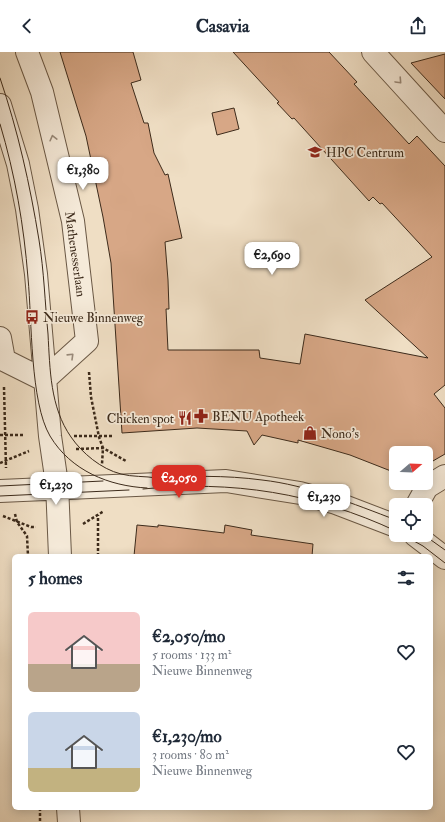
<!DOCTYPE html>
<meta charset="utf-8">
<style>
body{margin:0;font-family:"IM FELL Double Pica",serif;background:#f6f6f7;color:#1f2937;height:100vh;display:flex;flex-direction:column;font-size:15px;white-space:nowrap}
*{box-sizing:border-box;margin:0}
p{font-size:13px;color:#747a83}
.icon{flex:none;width:22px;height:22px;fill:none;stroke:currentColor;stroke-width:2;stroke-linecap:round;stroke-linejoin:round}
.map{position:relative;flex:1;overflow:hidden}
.sheet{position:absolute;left:12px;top:502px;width:421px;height:256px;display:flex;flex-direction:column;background:#fff;border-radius:6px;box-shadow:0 2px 10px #0003}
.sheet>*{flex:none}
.needle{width:26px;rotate:71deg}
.buttons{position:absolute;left:389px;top:394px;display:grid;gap:8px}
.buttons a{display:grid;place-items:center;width:44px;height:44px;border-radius:6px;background:#fff;box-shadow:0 2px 10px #0003;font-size:20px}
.price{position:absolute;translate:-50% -34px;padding:0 9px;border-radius:8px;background:#fff;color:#222;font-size:13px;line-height:26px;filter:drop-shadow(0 1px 2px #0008)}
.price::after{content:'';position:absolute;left:50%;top:24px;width:12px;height:9px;margin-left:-6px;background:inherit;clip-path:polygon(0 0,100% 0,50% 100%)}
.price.current{background:#d93025;color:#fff}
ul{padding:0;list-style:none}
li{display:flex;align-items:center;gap:12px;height:100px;padding:0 16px}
li span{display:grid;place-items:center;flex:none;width:112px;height:80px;border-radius:6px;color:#555}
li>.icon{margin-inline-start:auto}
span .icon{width:48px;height:48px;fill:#fffc;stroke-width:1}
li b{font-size:17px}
h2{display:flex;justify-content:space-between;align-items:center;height:48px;padding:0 16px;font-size:17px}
header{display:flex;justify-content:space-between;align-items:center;height:52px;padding:0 16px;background:#fff;font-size:18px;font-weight:700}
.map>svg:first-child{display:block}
</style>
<header><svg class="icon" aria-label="back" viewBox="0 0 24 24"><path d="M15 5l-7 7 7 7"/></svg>Casavia<svg class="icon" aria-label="share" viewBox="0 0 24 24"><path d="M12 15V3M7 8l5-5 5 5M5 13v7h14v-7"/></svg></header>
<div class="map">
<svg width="445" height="770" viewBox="0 0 445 770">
<rect width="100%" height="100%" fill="#efdec4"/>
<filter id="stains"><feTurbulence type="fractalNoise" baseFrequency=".005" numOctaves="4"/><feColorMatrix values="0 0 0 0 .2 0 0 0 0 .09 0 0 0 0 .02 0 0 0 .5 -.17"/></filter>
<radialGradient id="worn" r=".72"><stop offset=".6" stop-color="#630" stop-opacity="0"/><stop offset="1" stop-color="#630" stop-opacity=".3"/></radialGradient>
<path fill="#d7a786" stroke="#3d2b1b" d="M60,0H133L141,28L131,31L144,71H148L154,101L165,123L168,122L182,186L165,190L168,228L169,257H166L168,298H259L260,306L300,312L305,282L428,306L365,248L432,205L382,151L380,152L373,145L369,149L294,66L292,67L277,51L279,50L233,0H329L357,30L354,32L409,92L417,84L445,114V333L434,342L445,356V402L426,413V401H396V421L350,403L298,388V391L262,383L254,393L247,379L197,376L122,381L111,211L103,165L86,84Z
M445,2V47L411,11Z
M234,56L239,77L217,83L212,61Z
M137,473L158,475V473L224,481L225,473L252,478L251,483L313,492L312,504H134Z"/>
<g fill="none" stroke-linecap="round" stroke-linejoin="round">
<defs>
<path id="minor" d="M373,0L445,79
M0,53L18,112L27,157L36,222L50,384L57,432L60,504
M0,286L4,308L44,328L87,289L73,169L42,40L27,0
M0,439L226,429L300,441L336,451L396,474
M417,453L427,435L445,424
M415,483L445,506
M68,756L69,770"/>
</defs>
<use href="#minor" stroke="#6a5845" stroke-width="24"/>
<path stroke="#3d2b1b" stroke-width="2.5" stroke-dasharray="3 2" stroke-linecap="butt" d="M89,320L91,345L99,385L103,396L102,412
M4,335L6,416
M0,383H25
M74,384H112
M76,397L103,396L126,409
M0,411L29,399
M15,462L17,470L27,484L28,504
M3,464L31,475H36
M83,472L104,459
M98,504V463
M40,756V770"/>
<use href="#minor" stroke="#f5ead9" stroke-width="22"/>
<path stroke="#3d2b1b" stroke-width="1" d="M0,26C18,79 30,133 39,188C44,219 45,251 48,282C50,317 50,355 71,385C82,401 101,417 121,422C132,425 145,424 157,426
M0,72C15,122 24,174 28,226C32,268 30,350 50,384C71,419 109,434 147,436
M153,426C189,424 225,423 262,428C307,433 354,452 396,468
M0,434L103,429
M143,437C232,428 315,441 396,479
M0,444L129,438
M403,483L423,494L445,511
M424,483L445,498"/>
</g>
<defs><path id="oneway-chevron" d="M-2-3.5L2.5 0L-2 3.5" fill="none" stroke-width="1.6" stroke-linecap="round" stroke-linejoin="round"/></defs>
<g stroke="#998a7a">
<use href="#oneway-chevron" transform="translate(399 29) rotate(47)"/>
<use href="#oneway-chevron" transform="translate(53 86) rotate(-104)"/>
<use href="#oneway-chevron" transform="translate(71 304) rotate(-44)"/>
</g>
<defs>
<symbol id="school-bare" viewBox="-9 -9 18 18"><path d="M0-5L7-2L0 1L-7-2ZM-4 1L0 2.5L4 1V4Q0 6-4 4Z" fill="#8f2418" stroke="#f5ead9" stroke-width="2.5" paint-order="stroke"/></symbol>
<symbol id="bus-bare" viewBox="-9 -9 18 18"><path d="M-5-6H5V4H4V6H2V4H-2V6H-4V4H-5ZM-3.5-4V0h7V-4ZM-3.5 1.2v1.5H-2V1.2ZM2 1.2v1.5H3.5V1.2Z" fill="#8f2418" stroke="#f5ead9" stroke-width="2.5" paint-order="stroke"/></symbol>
<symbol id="pharmacy-bare" viewBox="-9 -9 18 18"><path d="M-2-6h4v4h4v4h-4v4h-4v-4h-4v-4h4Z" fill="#8f2418" stroke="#f5ead9" stroke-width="2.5" paint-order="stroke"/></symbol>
<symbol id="restaurant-bare" viewBox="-9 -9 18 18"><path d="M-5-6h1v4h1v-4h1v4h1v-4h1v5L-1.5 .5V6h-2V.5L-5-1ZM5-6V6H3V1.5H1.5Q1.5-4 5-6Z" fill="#8f2418" stroke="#f5ead9" stroke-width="2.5" paint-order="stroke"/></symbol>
<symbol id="shop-bare" viewBox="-9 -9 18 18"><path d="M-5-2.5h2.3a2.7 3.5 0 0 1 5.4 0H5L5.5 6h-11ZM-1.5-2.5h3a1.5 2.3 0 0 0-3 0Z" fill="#8f2418" stroke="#f5ead9" stroke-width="2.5" paint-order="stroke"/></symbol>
</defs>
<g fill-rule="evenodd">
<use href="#school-bare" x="305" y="90" width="20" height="20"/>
<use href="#bus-bare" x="22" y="255" width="20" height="20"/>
<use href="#pharmacy-bare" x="191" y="354" width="20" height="20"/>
<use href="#restaurant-bare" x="175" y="356" width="20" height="20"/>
<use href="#shop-bare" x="300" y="371" width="20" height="20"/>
</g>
<g text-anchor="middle" stroke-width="3.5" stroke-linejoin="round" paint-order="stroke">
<g font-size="13" fill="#3d2b1b" stroke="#f5ead9" text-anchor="start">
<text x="326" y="105">HPC Centrum</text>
<text x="43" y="270">Nieuwe Binnenweg</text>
<text x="212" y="369">BENU Apotheek</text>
<text x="174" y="371" text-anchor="end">Chicken spot</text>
<text x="321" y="386">Nono's</text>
</g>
<g font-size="13" fill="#3d2b1b" stroke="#f5ead9">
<text transform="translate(76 202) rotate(82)" y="5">Mathenesserlaan</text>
</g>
</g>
<rect width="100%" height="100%" filter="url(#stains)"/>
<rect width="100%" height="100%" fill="url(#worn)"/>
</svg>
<div class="buttons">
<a><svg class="needle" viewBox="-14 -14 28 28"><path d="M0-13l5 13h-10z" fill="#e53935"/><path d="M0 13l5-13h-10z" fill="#747a83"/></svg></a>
<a><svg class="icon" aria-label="locate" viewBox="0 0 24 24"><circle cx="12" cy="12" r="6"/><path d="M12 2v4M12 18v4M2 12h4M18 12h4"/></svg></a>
</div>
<b class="price" style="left:83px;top:139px">€1,380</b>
<b class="price" style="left:272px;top:224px">€2,690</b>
<b class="price current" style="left:179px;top:447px">€2,050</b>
<b class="price" style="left:56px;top:454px">€1,230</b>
<b class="price" style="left:324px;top:466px">€1,230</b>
<section class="sheet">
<h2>5 homes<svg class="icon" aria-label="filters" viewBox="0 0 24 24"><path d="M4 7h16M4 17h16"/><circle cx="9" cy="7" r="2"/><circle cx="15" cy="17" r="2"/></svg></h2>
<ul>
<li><span style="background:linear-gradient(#f6c9c9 65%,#b9a48a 0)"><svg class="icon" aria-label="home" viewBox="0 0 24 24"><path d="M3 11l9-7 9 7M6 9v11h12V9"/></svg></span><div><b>€2,050/mo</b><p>5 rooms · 133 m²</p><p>Nieuwe Binnenweg</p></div><svg class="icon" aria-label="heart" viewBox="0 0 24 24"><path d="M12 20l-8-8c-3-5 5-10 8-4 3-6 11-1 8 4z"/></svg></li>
<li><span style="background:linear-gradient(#c9d6e8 70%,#c2b280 0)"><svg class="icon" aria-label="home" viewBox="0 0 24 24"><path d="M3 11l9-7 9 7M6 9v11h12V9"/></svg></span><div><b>€1,230/mo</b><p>3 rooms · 80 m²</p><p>Nieuwe Binnenweg</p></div><svg class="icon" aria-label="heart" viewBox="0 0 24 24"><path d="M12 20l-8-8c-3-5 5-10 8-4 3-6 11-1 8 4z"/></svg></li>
</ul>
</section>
</div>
